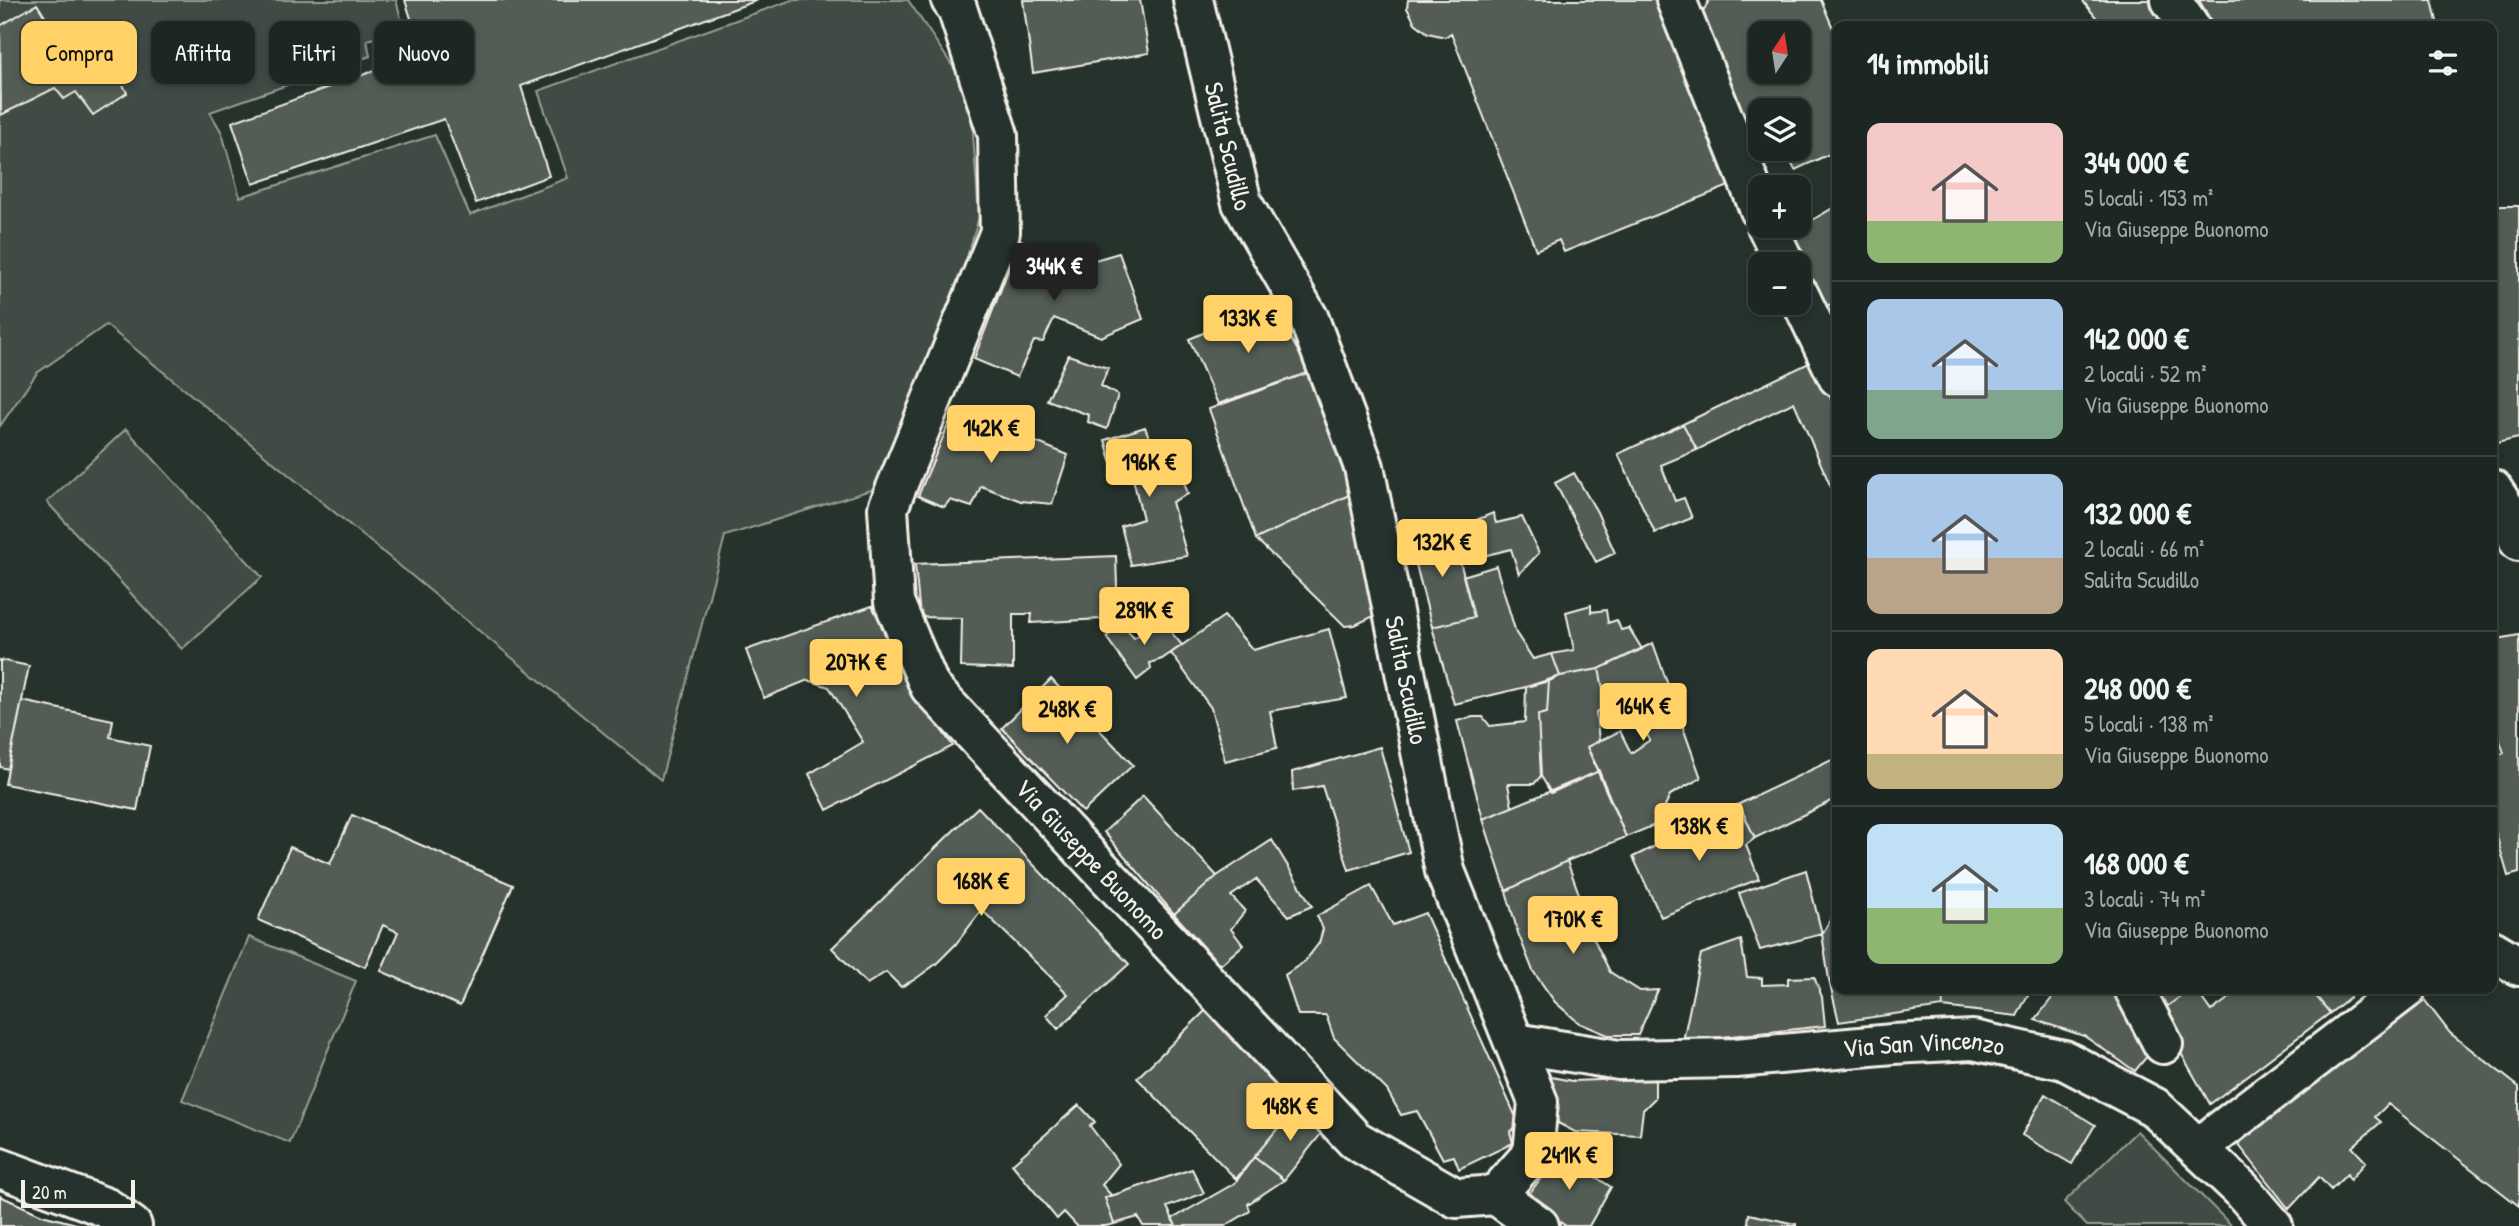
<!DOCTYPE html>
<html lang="it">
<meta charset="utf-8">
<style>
body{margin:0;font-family:"Patrick Hand",sans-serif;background:#29322f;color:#f1f3f6;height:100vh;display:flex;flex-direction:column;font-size:26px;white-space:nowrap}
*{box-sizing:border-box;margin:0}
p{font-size:23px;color:#a0a5a5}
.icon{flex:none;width:38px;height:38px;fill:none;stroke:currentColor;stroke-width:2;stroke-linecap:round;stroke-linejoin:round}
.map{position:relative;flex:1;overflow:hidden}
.sheet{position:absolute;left:1832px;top:21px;width:665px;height:973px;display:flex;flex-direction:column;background:#1c2622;border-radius:14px;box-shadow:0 4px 10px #0003,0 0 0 2px #3a4340}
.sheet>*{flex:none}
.banner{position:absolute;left:21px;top:21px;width:665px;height:63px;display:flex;gap:14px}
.needle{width:46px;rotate:12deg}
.fabs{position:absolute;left:1748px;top:21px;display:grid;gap:14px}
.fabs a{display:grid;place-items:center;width:63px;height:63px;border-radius:14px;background:#1c2622;box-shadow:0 4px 10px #0003,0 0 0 2px #3a4340;font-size:35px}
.scale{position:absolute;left:21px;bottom:18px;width:114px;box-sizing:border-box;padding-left:7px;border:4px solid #f4f1e8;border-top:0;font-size:19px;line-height:24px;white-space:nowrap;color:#f4f1e8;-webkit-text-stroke:5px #26332d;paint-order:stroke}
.price{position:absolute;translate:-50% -60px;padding:0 16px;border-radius:7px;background:#ffd166;color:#111;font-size:23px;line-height:46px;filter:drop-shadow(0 2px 4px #0008)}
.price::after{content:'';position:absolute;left:50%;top:42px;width:21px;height:16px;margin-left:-10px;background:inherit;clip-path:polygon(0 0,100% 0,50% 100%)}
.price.selected{background:#222;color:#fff}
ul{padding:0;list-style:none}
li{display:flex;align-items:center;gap:21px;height:175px;padding:0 35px}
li+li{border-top:2px solid #3a4340}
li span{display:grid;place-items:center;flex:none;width:196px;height:140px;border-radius:14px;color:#555}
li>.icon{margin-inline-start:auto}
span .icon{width:84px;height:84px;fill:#fffc;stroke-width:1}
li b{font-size:30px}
h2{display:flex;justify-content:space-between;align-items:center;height:84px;padding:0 35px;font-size:30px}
.chip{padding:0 24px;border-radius:14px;background:#1c2622;box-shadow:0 4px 10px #0003,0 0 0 2px #3a4340;font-size:24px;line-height:63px}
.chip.selected{background:#ffd166;color:#111}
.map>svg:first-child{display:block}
</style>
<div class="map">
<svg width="2519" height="1226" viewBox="0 0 2519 1226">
<rect width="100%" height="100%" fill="#26332d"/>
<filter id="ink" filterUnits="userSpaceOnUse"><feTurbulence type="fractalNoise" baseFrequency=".0143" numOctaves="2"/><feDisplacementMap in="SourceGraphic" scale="14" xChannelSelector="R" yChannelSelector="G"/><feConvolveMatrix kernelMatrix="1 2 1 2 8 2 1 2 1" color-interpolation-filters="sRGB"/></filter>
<g filter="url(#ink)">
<path fill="#414b45" stroke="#9a9e96" stroke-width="2" d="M0,0H396L404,30L367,40L370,56L210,112L222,133L240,197L435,135L470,215L568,178L538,91L792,0H908L970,92L979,217L947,326L874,489L725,536L661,780L106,325L37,373L0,426Z
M126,429L262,577L182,649L47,502Z
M249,937L356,981L290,1143L182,1100Z
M2137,1131L2232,1226H2087L2064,1202Z"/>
<path fill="#525c55" stroke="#f4f1e8" stroke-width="2" fill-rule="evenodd" d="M405,0H758L521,86L549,176L476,203L444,119L253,184L232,122L396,63L390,47L418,40Z
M1023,0H1140L1149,53L1033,73Z
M1408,0H1662L1734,184L1564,252L1559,240L1536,250L1451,33L1445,37L1428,33L1415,23L1407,8Z
M1709,0H1821L1838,40V150L1795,170L1784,149H1799V110H1760V132L1750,137L1699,20ZM1760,33H1799V72H1760Z
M2082,0H2155L2173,26H2103Z
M2199,0H2432L2438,26H2214Z
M37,4L70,57L102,42L127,93L93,115L76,92L64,99L55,88L1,115L0,26Z
M1838,205V301L1822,308L1787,235Z
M2492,206H2519V438L2492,444Z
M1020,240L1088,262L1119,253L1143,319L1101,337L1054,318L1043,342L1034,341L1017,377L974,359Z
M1271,304L1310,372L1218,404L1189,339Z
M1068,355L1108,368L1101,386L1118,395L1107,429L1088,422L1089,415L1047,400Z
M1813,361L1838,414V490L1833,492L1794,402L1697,450L1683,424Z
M1310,372L1351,494L1256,539L1209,409Z
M955,409L1068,455L1052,504L1021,501L981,486L972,507L950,500L944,507L918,496Z
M1683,424L1697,450L1661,465L1675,501L1684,498L1692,518L1655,533L1618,454Z
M1145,427L1162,471L1179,467L1188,494L1172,502L1187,556L1131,565L1121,526L1143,519L1132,475L1116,478L1105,440Z
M1574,473L1597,512L1615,553L1596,562L1555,483Z
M1351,494L1385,607L1374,616L1355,625L1345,626L1256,539Z
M1493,513L1496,523L1522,517L1539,553L1519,574L1511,549L1475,558L1464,525Z
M1452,529L1474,617L1432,627L1411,545Z
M1116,556L1118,618L1031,623L1032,614H1013V669L961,667L962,618L920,617L915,564Z
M1496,566L1516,633L1533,659L1552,654L1560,676L1526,687L1454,704L1432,627L1474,617L1463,576Z
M1591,605V612L1606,610L1608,623L1617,620L1621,630L1629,628L1642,649L1599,669L1560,676L1552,654L1574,650L1566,612Z
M872,606L929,713L953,746L827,810L809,774L863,742L829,687L808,680L764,698L746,650Z
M1224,616L1253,650L1329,629L1347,698L1270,711L1277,748L1225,761L1211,708L1171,653Z
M1161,620L1182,645L1162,659L1150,663L1151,669L1137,680L1106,637L1122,625L1134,638Z
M2519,635V873L2508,876L2492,820V757L2504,753L2492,717V640Z
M1653,643L1701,778L1670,795L1657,824L1626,837L1587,747L1620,731L1631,753L1650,740L1634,711L1619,722L1614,706L1607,707L1599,669Z
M0,660L29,666L8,769L0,767Z
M1599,669L1607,707L1596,712L1599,741L1587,747L1599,771L1551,793L1541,776L1538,715L1547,713L1549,681L1560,676Z
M1051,679L1133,765L1083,812L1002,728Z
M1549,681L1547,713L1538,715L1541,776L1534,784H1508L1512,807L1483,819L1457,721L1473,717H1483L1490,726L1525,722L1526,687Z
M22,701L113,720L110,737L150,746L137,810L5,784Z
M1380,747L1409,852L1349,870L1322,786L1293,791L1292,772Z
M1838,757V798L1755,838L1739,804Z
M1599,771L1626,837L1567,861L1506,891L1483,819Z
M1143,796L1217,876L1174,914L1104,832Z
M1739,804L1755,838L1746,845L1759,879L1661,917L1633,857Z
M978,807L1129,964L1058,1029L1046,1015L1068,994L982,910L955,945L936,964L914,980L901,987L886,972L867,984L832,948Z
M352,815L513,885L460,1006L381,971L398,932L383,925L365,967L258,920L290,847L330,864Z
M1272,840L1312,906L1289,916L1256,879L1231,896L1245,911L1231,929L1243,945L1220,965L1174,914L1217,876Z
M1567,861L1579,894L1587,925L1610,972L1640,991L1658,990L1638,1035H1608L1579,1023L1555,1002L1533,971L1518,933L1506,891Z
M1806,870L1822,934L1760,950L1739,893Z
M1371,886L1393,925L1425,913L1519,1124L1510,1132L1513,1143L1459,1169L1454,1156L1443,1159L1417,1111L1401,1115L1387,1090L1334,1038L1326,1015H1298L1285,975L1305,961L1319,943L1323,929L1317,916Z
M1838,911V989H1942L1943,1007L1839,1022L1829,980L1822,934L1835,912Z
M1741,940L1747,977L1762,978V985L1788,984V978L1814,977L1822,997L1825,1026L1683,1041L1701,954Z
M1942,989H2031L2017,1016L1943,1007Z
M2059,989H2117L2153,1049L2135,1071L2084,1036L2035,1020Z
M2144,989H2191L2158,1013Z
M2191,989H2195L2211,1011L2242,989H2310L2330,1013L2210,1104L2158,1013Z
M2310,989H2360L2330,1013Z
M2416,989L2450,1033L2519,1087V1206L2388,1104L2375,1117L2381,1122L2352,1147L2366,1162L2350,1180L2347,1174L2331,1190L2319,1177L2289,1209L2227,1130Z
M1206,1010L1298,1104L1236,1179L1137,1078Z
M1546,1076L1572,1081L1655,1078V1098L1643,1110L1640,1135L1575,1132L1558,1123L1552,1092Z
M2045,1094L2095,1125L2072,1164L2022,1135Z
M1298,1104L1324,1130L1284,1180L1254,1157Z
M1079,1105L1095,1122L1090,1126L1119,1164L1102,1185L1111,1195L1105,1198L1114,1224L1106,1226H1077L1064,1212L1057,1219L1012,1164Z
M1553,1149L1611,1187L1589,1226H1566L1526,1198L1541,1178Z
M1254,1157L1284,1180L1248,1204L1250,1211L1225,1226H1176L1172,1219L1235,1183Z
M1192,1169L1204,1193L1167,1207L1176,1226H1143L1138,1217L1114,1224L1105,1198Z
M0,1196L42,1215L84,1226H0Z
M1749,1214L1796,1224V1226H1754L1748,1223Z"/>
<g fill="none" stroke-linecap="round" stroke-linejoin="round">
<defs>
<g id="minor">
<path id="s1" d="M951,0L957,8L998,135L1000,232L888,508L894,602L930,687L1355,1140L1456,1198L1496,1195"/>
<path id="s2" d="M1193,0L1242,203L1309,319L1364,467L1445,871L1538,1102L1533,1153L1496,1195"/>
<path d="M1676,0L1760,210"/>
<path d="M2171,0L2189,26"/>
<path d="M1767,226L1785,264"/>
<path d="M1799,295L1838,377"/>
<path d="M2492,489L2510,516L2519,541"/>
<path d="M2492,950L2519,966"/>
<path d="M2134,989L2163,1044"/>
<path id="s3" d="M1515,1043L1619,1060L1736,1058L1893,1044L1973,1040L2064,1060L2154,1107L2242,1190L2273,1226"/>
<path d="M2198,1148L2406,989"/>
<path d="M0,1168L107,1208L132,1226"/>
<path d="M1496,1195L1539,1226"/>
</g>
</defs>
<use href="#minor" stroke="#f4f1e8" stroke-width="44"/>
<use href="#minor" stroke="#26332d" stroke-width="38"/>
</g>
</g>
<g text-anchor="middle" stroke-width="6" stroke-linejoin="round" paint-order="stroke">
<g font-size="26" fill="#f4f1e8" stroke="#26332d">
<text dy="9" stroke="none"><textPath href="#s2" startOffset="150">Salita Scudillo</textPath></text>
<text dy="9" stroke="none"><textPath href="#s2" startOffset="718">Salita Scudillo</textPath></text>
<text dy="9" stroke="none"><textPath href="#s1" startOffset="961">Via Giuseppe Buonomo</textPath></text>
<text dy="9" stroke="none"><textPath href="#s3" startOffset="411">Via San Vincenzo</textPath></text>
</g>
</g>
</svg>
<div class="fabs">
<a><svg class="needle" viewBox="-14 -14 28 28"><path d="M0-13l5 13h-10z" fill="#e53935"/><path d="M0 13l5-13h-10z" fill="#a0a5a5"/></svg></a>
<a><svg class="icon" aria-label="layers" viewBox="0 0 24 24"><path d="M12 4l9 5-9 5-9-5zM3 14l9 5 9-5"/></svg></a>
<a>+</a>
<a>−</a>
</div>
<div class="scale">20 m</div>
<b class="price selected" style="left:1054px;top:303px">344K €</b>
<b class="price" style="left:1248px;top:355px">133K €</b>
<b class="price" style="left:991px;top:465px">142K €</b>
<b class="price" style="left:1149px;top:499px">196K €</b>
<b class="price" style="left:1442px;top:579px">132K €</b>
<b class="price" style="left:1144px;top:647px">289K €</b>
<b class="price" style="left:856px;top:699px">207K €</b>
<b class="price" style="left:1643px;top:743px">164K €</b>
<b class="price" style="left:1067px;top:746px">248K €</b>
<b class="price" style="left:1699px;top:863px">138K €</b>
<b class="price" style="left:981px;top:918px">168K €</b>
<b class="price" style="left:1573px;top:956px">170K €</b>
<b class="price" style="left:1290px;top:1143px">148K €</b>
<b class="price" style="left:1569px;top:1192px">241K €</b>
<div class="banner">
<a class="chip selected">Compra</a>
<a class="chip">Affitta</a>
<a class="chip">Filtri</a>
<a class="chip">Nuovo</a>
</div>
<section class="sheet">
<h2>14 immobili<svg class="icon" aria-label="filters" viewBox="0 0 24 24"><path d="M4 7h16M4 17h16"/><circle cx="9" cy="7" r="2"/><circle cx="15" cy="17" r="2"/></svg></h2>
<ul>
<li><span style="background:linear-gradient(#f6c9c9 70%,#8fb573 0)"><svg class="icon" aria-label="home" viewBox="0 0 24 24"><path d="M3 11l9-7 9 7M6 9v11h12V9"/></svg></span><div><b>344 000 €</b><p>5 locali · 153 m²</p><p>Via Giuseppe Buonomo</p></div></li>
<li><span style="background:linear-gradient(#a9c7e8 65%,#7fa58c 0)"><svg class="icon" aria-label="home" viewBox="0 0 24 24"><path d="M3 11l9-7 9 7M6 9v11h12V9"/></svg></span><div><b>142 000 €</b><p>2 locali · 52 m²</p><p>Via Giuseppe Buonomo</p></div></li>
<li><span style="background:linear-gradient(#a9c7e8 60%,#b9a48a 0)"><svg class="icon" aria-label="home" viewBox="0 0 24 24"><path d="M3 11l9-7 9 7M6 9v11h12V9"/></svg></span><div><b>132 000 €</b><p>2 locali · 66 m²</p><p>Salita Scudillo</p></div></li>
<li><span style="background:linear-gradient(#ffd9b3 75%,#c2b280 0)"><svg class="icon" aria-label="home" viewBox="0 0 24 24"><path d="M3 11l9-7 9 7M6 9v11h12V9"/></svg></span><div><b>248 000 €</b><p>5 locali · 138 m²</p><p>Via Giuseppe Buonomo</p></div></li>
<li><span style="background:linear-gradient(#bfe0f5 60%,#8fb573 0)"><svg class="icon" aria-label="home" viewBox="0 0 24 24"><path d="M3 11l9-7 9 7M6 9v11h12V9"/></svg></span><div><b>168 000 €</b><p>3 locali · 74 m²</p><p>Via Giuseppe Buonomo</p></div></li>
</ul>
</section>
</div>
